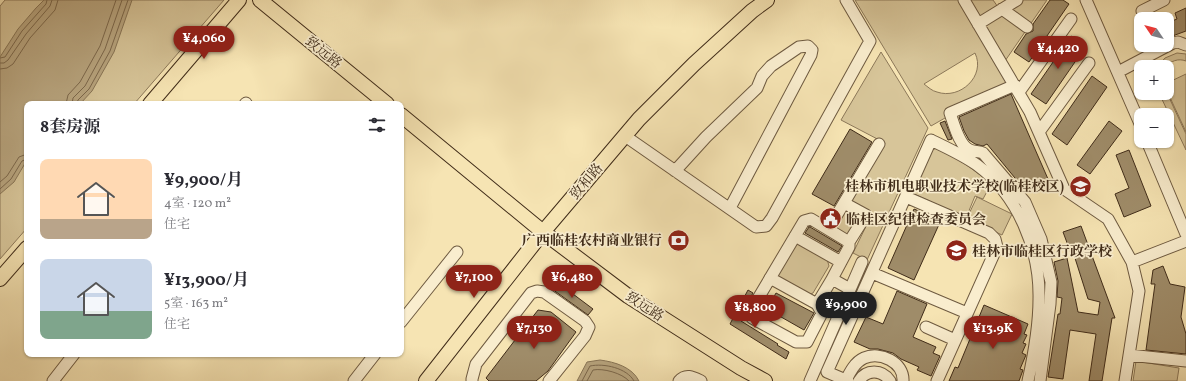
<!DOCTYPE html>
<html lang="zh">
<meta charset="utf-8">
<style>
body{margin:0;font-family:Vollkorn,"Noto Serif SC",serif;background:#f2f2f3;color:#2b2b33;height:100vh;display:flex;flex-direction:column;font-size:15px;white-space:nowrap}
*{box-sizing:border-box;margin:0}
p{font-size:13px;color:#7c7c81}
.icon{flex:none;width:22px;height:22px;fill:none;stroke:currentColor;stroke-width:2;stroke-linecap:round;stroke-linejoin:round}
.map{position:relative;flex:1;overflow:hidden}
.side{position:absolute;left:24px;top:101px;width:380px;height:256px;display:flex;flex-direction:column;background:#fff;border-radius:8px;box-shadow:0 1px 3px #0004}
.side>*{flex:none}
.needle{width:26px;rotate:305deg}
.controls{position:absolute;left:1134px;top:12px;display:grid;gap:8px}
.controls a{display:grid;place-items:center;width:40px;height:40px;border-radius:8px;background:#fff;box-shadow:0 1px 3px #0004;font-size:20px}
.price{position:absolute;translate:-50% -34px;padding:0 9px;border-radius:14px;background:#8f2418;color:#fff;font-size:13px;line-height:26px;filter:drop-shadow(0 1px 2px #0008)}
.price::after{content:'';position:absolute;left:50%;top:24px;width:12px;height:9px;margin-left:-6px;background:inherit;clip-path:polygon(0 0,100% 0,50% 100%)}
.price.selected{background:#222;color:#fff}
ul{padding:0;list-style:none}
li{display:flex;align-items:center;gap:12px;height:100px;padding:0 16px}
li span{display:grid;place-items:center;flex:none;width:112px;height:80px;border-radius:8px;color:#555}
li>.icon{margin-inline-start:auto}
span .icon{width:48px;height:48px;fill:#fffc;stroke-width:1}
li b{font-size:17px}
h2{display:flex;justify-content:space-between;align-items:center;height:48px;padding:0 16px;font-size:17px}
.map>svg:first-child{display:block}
</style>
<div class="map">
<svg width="1186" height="381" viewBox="0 0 1186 381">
<rect width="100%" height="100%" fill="#f6e4b3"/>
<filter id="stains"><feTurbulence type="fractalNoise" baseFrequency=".005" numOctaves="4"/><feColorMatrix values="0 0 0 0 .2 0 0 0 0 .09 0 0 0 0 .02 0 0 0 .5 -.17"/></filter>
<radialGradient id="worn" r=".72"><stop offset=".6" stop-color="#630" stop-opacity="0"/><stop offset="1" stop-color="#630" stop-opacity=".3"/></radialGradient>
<path fill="#d7c599" stroke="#8c7859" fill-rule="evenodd" d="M5,0H224L134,104H27V228L0,259V6Z
M855,0H959L1008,82L931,126ZM975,53C986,76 960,100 937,92C932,91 928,87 924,84Z
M970,0H993L998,7L981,18Z
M1022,0H1047L1005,61L982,24Z
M881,52L928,128L867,260L853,253L871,216L850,204L885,143L841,120Z
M1177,53L1186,54V61C1178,58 1171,61 1165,67H1157L1165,58Z
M1186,74V132L1167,91V83Z
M1159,93H1167L1186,134V150Z
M937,148C957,158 974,169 991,184L983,199L975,196L966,218L912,193L930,151Z
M977,197L1012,214L1002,235L967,218Z
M847,208L861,217L848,238L834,229Z
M800,243L827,259L829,266L813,293L808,295L779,279L778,275L794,246Z
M1136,361L1179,368L1177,381H1133Z"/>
<path fill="#b8a57f" stroke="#887556" d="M44,0H132L114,52L92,91L80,104H27V160L14,182L0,194V57L18,29L36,8Z
M600,360C615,362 632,367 639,381H577L587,362Z"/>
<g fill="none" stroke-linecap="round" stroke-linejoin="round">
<path stroke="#7c684c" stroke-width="1" d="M0,58L5,57L22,31L46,4L47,0
M0,63H4L8,60L26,34L50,6L52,0
M0,69L7,68L13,64L30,38L55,10L58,0
M66,104L68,95L80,82L100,46L116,0
M72,104L73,98L85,86L105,49L122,0
M77,104L78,100L89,89L110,51L128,0
M0,182L7,176L19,157L27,154
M0,189L11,179L22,161L27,159
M582,381L590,366C604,363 627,368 634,381
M587,381L593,370C603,368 622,373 629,381"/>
</g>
<path fill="#9f8c69" stroke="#402c19" d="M1050,0H1063L1069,4L1029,62L1014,52L1026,34L1033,31V24Z
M1186,8V31L1167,38V23L1177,19L1175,13Z
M1071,36L1086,46L1046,104L1031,94Z
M1092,76L1107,87L1067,145L1052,134Z
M1011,94L1048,179L1024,189L987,144L983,146L975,144L969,140L964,131L959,117Z
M945,121L952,139L948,140L940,123Z
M1109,121L1122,131L1090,174L1077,165Z
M850,129L872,142L834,206L812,194Z
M1129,150L1151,206L1124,217L1115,194L1129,188L1116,155Z
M914,209L941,220L914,280L888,268Z
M1081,226L1115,318H1112L1102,381H1089L1096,334L1070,330L1063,379L1048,377L1058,314H1060L1062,298L1057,297L1058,281L1054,262L1067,258L1078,312L1098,315L1100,302L1088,299L1074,255L1072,256L1063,232Z
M809,227H810L842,246L838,252L805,233Z
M1163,266L1170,284L1185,287L1181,317L1186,334V354L1146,350L1155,284H1151L1153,270Z
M557,282L593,309L588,315L552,289Z
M748,290L753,293L744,309V315L741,321L778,344L777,345L789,352L786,359L730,324Z
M897,291L927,304L913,337L936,347L933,353L940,356L931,376L917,370L919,367L901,359L893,353L878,349H870L854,342L866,317L883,324Z
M776,293L814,313L804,330L767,309Z
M984,305L1028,324L1024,334L1027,335L1023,343L1026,344L1022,353L1026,355L1020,369L1023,370L1019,381H949L955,367L958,368Z
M538,310L551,312L576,332L548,371L536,381H489L486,378Z"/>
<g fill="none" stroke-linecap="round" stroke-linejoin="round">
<defs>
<path id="minor" d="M964,0L1030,112L1064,189L1108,219L1132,262L1186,241
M1086,0L1141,126
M1002,9L1027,27
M1146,19L1142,11L1164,0
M978,24L1017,0
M1118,72L1173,43L1178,42L1186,45
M1015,85L950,113C954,124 959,146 970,150C974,152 979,151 983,153L1025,202L1041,239L1051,282L1050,304L1040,381
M1019,92L1071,19
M245,104L246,103
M1039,132L1089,63
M625,136L756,227L766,226L772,218L870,41L846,0
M1147,141L1186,234
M675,171L706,137L757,88L762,76L771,66L799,47L808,46L812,50L811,55L730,208
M906,197L989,233L995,239L997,247L937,381
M844,203L866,215L849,242
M835,218L879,144
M795,236L841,262
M872,273L967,313
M770,278L817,304
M832,279L817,304L822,313L807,342H796L752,318L750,312L804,221L811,219L849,242V247L832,279L850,289
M401,322L457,252
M926,327L955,340
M1129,355L1186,361
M846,380C850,372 855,362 864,358C880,351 904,362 903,381
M53,381L74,354
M354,381L375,354
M472,381V379L476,364L531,293L537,291L544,292L585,321L589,327L585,336L549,381
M679,381C686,373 693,377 701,381
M810,381L862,262
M848,381L827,372L931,140C947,148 963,155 977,165C1018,195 1040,249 1039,299C1039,327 1034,354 1028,381
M859,381C866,369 882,369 890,381
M1125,381L1139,291L1132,262"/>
<path id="major" d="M260,0L387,104
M150,104L239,0
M401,115L543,232L628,296L741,368L765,381
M0,279L27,248
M426,381L543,232L639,119L694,64L752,11L767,0"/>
</defs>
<use href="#minor" stroke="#6e5a40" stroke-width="13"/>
<use href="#major" stroke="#402c19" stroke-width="16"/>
<use href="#minor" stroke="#f9edce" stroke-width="11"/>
<use href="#major" stroke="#f6e4b3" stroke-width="14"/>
</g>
<defs>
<symbol id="school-disc" viewBox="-11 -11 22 22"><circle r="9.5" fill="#8f2418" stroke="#f9edce"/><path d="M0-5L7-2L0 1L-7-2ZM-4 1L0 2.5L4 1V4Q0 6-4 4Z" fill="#fff"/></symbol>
<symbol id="civic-disc" viewBox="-11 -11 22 22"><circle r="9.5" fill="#8f2418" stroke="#f9edce"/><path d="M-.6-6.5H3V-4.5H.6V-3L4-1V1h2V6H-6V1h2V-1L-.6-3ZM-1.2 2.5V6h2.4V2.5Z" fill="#fff"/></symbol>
<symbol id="bank-disc" viewBox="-11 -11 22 22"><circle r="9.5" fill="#8f2418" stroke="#f9edce"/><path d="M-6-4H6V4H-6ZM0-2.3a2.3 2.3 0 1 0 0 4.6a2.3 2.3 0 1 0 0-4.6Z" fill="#fff"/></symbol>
</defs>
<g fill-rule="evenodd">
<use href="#school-disc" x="1068" y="174" width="25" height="25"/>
<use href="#civic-disc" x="818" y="206" width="25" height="25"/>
<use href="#bank-disc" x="666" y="228" width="25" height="25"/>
<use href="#school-disc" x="944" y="238" width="25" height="25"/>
</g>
<g text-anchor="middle" stroke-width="3.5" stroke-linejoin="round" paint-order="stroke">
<g font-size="14" fill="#402c19" stroke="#f9edce">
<text transform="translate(324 52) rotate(39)" y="5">致远路</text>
<text transform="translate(586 181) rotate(-50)" y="5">致和路</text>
<text transform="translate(645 306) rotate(33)" y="5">致远路</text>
</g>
<g font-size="14" font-weight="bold" fill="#402c19" stroke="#f9edce" text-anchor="end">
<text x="1064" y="191">桂林市机电职业技术学校(临桂校区)</text>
<text x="846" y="224" text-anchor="start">临桂区纪律检查委员会</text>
<text x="662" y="245">广西临桂农村商业银行</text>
<text x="972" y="256" text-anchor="start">桂林市临桂区行政学校</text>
</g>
</g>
<rect width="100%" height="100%" filter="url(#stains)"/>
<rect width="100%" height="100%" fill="url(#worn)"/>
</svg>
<div class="controls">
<a><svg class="needle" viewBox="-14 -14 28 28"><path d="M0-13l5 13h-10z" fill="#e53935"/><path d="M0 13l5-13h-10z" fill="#7c7c81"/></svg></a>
<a>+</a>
<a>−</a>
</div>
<b class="price" style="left:204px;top:60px">¥4,060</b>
<b class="price" style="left:1058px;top:70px">¥4,420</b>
<b class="price" style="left:474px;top:299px">¥7,100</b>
<b class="price" style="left:572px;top:299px">¥6,480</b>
<b class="price selected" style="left:846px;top:326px">¥9,900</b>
<b class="price" style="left:755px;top:329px">¥8,800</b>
<b class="price" style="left:534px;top:350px">¥7,130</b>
<b class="price" style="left:993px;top:350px">¥13.9K</b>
<section class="side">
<h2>8套房源<svg class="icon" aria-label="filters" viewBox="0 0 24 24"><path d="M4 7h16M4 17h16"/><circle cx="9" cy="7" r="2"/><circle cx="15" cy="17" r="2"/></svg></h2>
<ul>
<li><span style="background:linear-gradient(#ffd9b3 75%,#b9a48a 0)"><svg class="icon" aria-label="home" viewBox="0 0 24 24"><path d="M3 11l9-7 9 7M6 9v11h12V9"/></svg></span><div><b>¥9,900/月</b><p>4室 · 120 m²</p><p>住宅</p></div></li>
<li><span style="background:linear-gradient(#c9d6e8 65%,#7fa58c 0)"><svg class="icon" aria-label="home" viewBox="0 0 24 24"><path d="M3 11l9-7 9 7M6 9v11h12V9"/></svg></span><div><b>¥13,900/月</b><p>5室 · 163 m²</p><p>住宅</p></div></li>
</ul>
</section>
</div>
